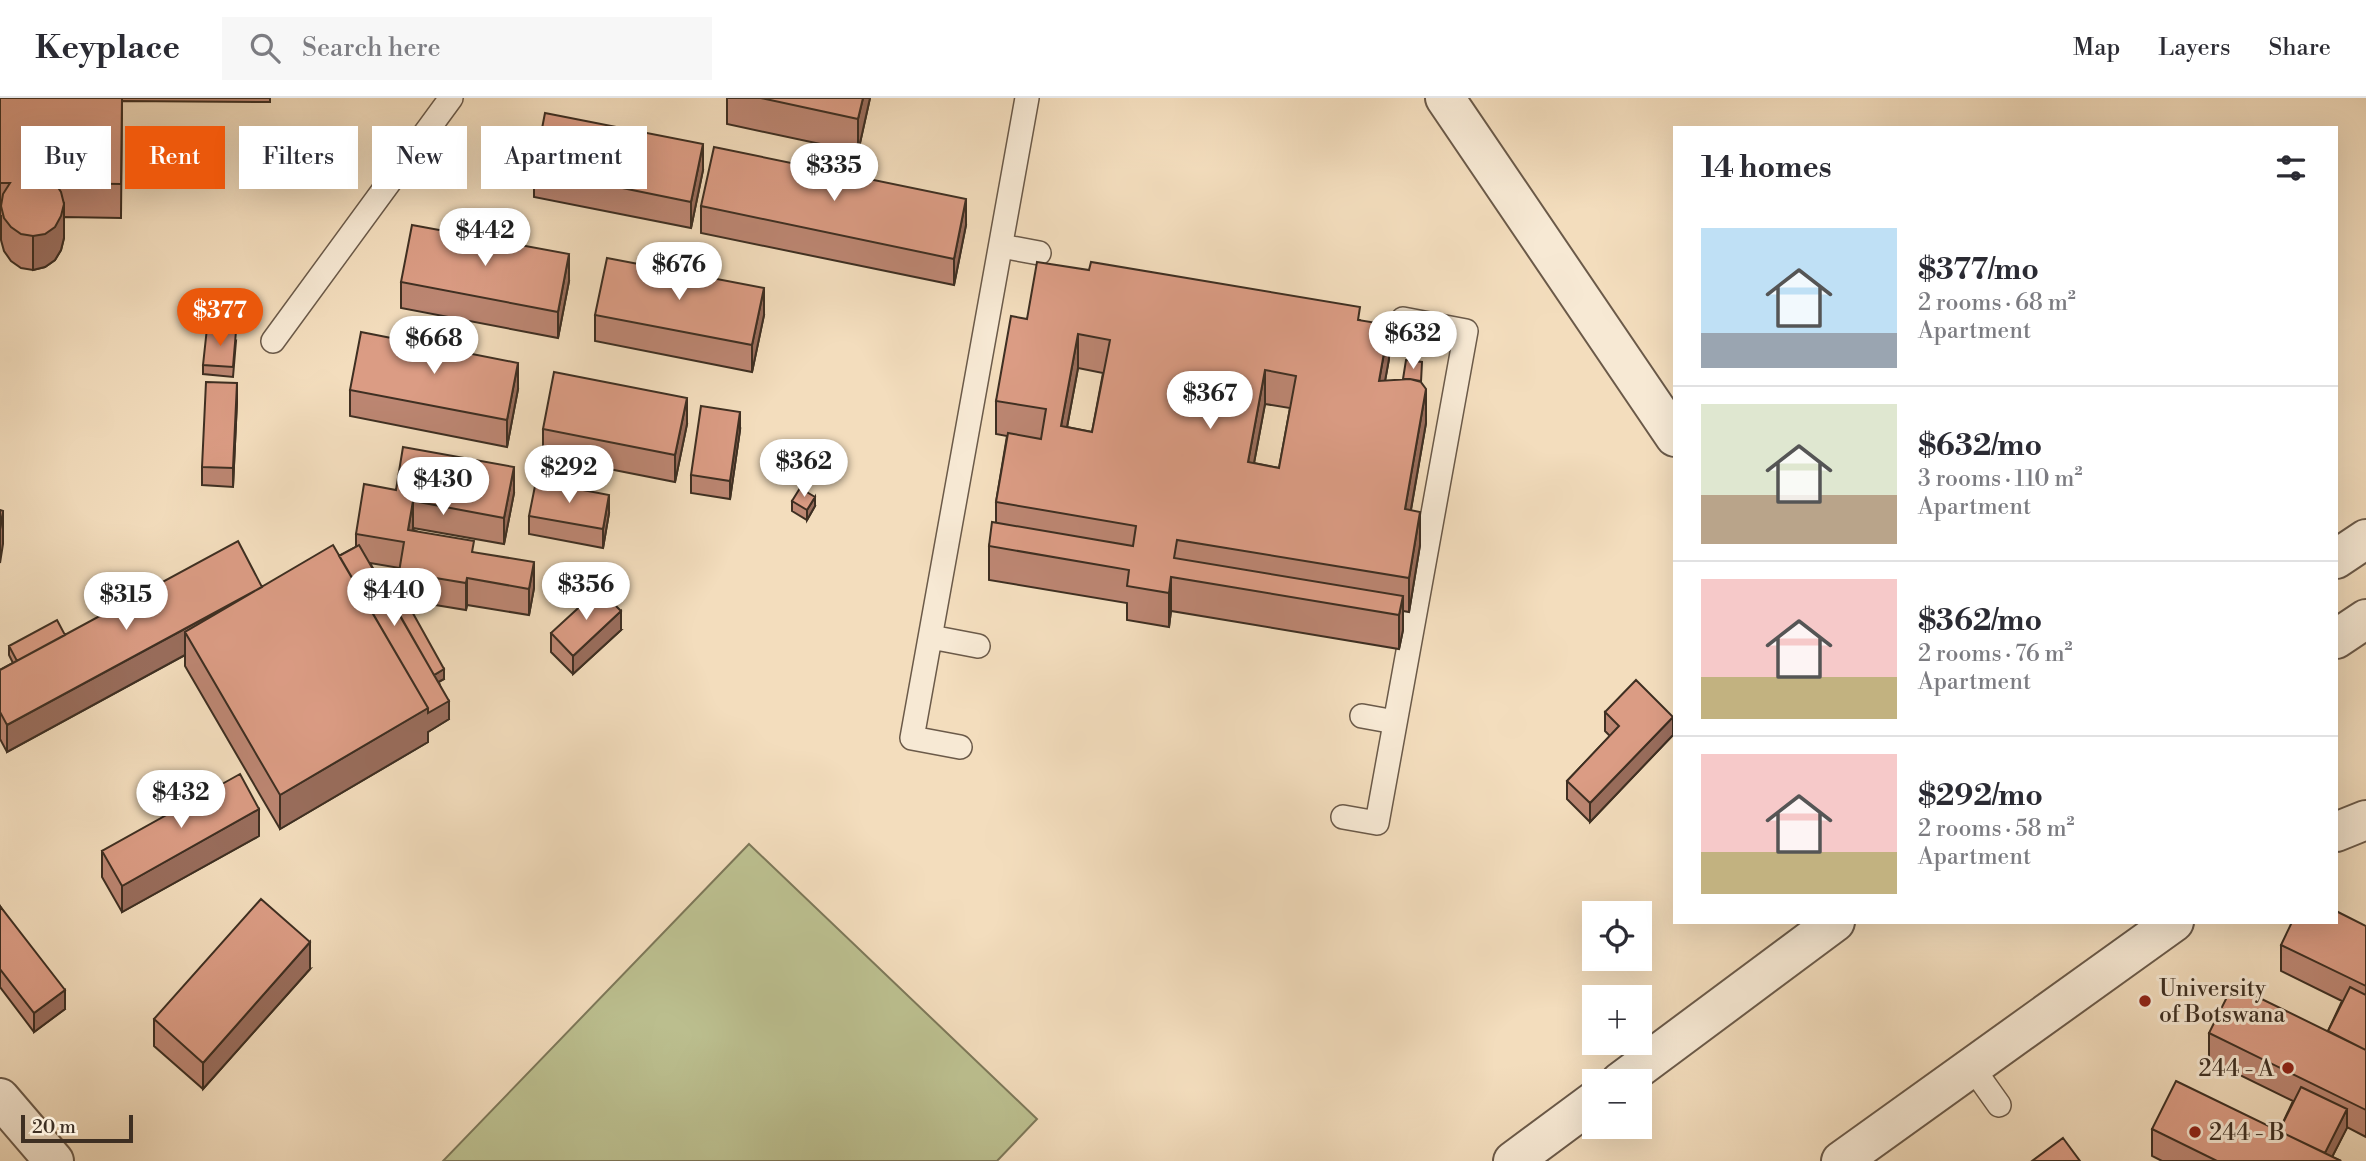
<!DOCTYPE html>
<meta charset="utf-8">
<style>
body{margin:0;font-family:"Libre Bodoni",serif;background:#f7f7f7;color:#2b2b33;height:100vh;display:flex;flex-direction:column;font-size:26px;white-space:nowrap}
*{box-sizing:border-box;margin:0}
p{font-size:23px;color:#7c7c81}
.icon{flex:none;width:38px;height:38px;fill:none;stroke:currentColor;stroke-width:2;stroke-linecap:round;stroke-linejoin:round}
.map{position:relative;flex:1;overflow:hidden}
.side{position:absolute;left:1673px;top:28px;width:665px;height:798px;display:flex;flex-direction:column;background:#fff;border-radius:0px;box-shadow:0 7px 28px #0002}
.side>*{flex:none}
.guide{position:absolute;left:21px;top:28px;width:665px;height:63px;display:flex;gap:14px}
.buttons{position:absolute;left:1582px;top:803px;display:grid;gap:14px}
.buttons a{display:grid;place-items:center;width:70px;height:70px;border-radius:0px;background:#fff;box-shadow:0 7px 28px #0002;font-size:35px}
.scale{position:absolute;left:21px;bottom:18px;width:112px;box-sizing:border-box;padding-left:7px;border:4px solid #3e2f22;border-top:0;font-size:19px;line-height:24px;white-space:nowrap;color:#3e2f22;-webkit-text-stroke:5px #f7e9d4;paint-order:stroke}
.price{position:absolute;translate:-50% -60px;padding:0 16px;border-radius:24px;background:#fff;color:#222;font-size:23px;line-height:46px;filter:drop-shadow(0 2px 4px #0008)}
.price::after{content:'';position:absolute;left:50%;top:42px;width:21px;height:16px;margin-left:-10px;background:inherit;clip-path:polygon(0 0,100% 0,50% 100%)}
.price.current{background:#ea580c;color:#fff}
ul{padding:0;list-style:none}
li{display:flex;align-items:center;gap:21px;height:175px;padding:0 28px}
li+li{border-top:2px solid #e1e1e2}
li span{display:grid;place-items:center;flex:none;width:196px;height:140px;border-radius:0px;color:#555}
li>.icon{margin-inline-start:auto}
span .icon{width:84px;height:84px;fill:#fffc;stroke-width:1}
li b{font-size:30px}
h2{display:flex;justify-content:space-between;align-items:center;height:84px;padding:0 28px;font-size:30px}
.chip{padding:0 24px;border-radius:0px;background:#fff;box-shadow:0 7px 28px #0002;font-size:24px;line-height:63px}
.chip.current{background:#ea580c;color:#fff}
header{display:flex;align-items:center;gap:42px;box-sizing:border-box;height:98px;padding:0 35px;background:#fff;border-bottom:2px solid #e1e1e2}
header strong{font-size:33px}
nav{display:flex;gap:38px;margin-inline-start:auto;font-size:24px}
.search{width:490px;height:63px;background:#f7f7f7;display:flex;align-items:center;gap:18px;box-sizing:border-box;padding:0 24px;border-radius:0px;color:#7c7c81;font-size:26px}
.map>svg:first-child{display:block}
</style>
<header>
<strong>Keyplace</strong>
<div class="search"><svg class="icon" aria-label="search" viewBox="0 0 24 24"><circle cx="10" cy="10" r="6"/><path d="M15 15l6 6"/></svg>Search here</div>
<nav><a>Map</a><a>Layers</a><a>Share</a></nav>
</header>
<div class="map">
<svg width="2366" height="1063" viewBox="0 0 2366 1063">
<rect width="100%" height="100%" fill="#f3ddbd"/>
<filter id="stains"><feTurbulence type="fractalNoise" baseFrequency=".00286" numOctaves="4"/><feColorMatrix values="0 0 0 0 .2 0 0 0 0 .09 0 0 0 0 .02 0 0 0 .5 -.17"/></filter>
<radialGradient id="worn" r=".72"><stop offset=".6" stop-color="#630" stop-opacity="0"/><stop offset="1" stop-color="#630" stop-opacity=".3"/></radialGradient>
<path fill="#bcc090" stroke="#7d7859" stroke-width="2" d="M749,746L1037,1021L997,1063H443Z"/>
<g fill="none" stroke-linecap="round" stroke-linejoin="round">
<defs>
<path id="service" d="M1001,148L1039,155
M273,243L451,0
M931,539L978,548
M1362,618L1395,624
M960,649L912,640L1027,0
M1343,719L1377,725L1466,233L1403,221
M1972,969L1999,1007"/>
<path id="minor" d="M1445,0L1675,339
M2336,461L2366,441
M2336,541L2366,521
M2336,734L2366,722
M1620,984L1835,824
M0,1000L54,1063
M1513,1063L1594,1003
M1841,1063L2174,824"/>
</defs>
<use href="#service" stroke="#6b5a49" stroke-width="26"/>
<use href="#minor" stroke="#6b5a49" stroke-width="42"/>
<use href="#service" stroke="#f7e9d4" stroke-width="23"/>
<use href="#minor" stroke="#f7e9d4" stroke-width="38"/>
</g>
<path fill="#bc8672" stroke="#3e2f22" stroke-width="2" fill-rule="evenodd" d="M0,0H270V4L122,3L121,120L64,119V140L61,152L55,162L45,169L33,172L21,170L11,163L4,153L1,142V118H0Z
M727,0H870L858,54L727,26Z
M534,72H703L691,130L534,99Z
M701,108L966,127L954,187L701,135Z
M569,183L558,240L401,210V184Z
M595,217H764L752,274L595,243Z
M1027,221L1360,222L1389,261L1385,283L1421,284L1426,325L1411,412L1420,447L1409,514L1403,513V532L1399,551L1171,513L1169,529L1127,522V505L989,482V448L996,425V404L1007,338L996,336V303ZM1078,270L1103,275L1092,334L1067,329ZM1265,306L1290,310L1279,370L1254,365Z
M236,243L233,279L203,276V267Z
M518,291L507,349L350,318V292Z
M237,303L233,389L202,387V369Z
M687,326L675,384L543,358V331Z
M740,332L730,401L691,395V377Z
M396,392L514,395L504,446L413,430V432L474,455L534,490L529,517L467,507L466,512L405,502L444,581L439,584L449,621L428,634V644L280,731L185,568V557L7,654L0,641V572L13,565L9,557V548L65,537L262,489L339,458L356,449V436ZM370,465L400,470L399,493L389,498Z
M792,403L815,408L807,422L792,413Z
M609,415L603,450L529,436V418Z
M621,532L573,576L551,554V535Z
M1605,614L1673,637L1590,724L1567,701V683L1610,638L1605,633Z
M259,738L122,814L102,779V753Z
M0,808L65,911L34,934L0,889Z
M2366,828V1039L2347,1029L2332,1059L2341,1063H2162L2152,1058V1031L2279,1033L2293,1003L2209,962V935L2328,933L2342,903L2281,873V847Z
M310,871L203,991L154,948V921Z"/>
<path fill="#996d5c" stroke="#3e2f22" stroke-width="2" d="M863,0H870L858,54V21Z
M703,46V72L691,130V104Z
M966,101V127L954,187V161Z
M64,106V140L61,152L55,162L45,169L33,172V138Z
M569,156V183L558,240V214Z
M764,190V217L752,274V247Z
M1389,227V261L1379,316V283Z
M1078,236V270L1061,361V328Z
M518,265V291L507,349V322Z
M1265,272V306L1248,397V364Z
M237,285V303L233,389V370Z
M1426,291V325L1405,445V411Z
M687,300V326L675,384V357Z
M740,314V332L730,401V383Z
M514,369V395L504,446V420Z
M609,397V415L603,450V431Z
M815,399V408L807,422V412Z
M413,403V430L408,458V432Z
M3,413V446L0,465V431Z
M1420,414V447L1409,514V480Z
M534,464V490L529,517V491Z
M1171,479V513L1169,529V495Z
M467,480V507L466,512V485Z
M262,489L185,534V557L7,654V627Z
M1403,498V532L1399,551V517Z
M621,513V532L573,576V558Z
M444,571V581L431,588V579Z
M449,603V621L428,634V644L280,731V697L428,610Z
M1673,619V637L1590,724V705Z
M259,711V738L122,814V788Z
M310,844V871L203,991V965Z
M65,892V911L34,934V915Z
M2347,1011V1030L2330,1063L2321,1062Z"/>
<path fill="#db9c84" stroke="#3e2f22" stroke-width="2" fill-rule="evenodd" d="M0,0H122L121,86L55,85L61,94L64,106L61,118L55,129L45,136L33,138L21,136L11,129L4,120L1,108L3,96L10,85H0Z
M761,0H863L858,21Z
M545,15L703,46L691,104L534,72Z
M714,49L966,101L954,161L701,108Z
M412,127L569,156L558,214L401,184Z
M607,160L764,190L752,247L595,217Z
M1037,164L1089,172L1091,164L1360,209L1358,222L1389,227L1379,283L1410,281L1420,283L1426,291L1405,411L1420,414L1409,480L1177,442L1174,460L1403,498L1399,517L1171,479L1169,495L1127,488L1129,472L989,448L992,424L1133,448L1136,428L996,404L1008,335L1041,341L1046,311L996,303L1011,218L1027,221ZM1078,236L1110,242L1092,334L1061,328ZM1265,272L1296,278L1279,370L1248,364Z
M207,230L236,233L233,269L203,267Z
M361,234L518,265L507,322L350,292Z
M1406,262L1422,264L1421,284L1410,281H1403Z
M554,274L687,300L675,357L543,331Z
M206,284L237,285L233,370L202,369Z
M701,308L740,314L730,383L691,377Z
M403,349L514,369L504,420L413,403L408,432L474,443L472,454L534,464L529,491L467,480L466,485L399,474L404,444L356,436L364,386L396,392Z
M536,383L609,397L603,431L529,418Z
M800,390L815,399L807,412L792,403Z
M0,412L3,413L0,431Z
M238,443L262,489L7,627L0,614V572Z
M333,447L428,610L280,697L185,534Z
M359,447L449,603L428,615V610L339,458Z
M599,491L621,513L573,558L551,535Z
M400,492L444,571L434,577L389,498Z
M57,522L65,537L17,563L9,548Z
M1636,582L1673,619L1590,705L1567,683L1619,628L1605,614Z
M240,676L259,711L122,788L102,753Z
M261,801L310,844L203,965L154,921Z
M0,808L65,892L34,915L0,871Z
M2336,813L2366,828V888L2281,847L2292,824H2336Z
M2233,887L2366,952V1012L2209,935Z
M2350,889L2366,897V952L2328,933Z
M2176,983L2341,1063H2217L2152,1031Z
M2301,989L2347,1011L2325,1055L2279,1033Z
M2063,1040L2080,1063H2032Z"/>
<g fill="#8f2418" stroke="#f7e9d4" stroke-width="2.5">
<circle cx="2145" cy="903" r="7"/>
<circle cx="2288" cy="970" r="7"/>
<circle cx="2195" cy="1034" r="7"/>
</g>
<g text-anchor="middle" stroke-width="6" stroke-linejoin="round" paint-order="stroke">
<g font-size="23" fill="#3e2f22" stroke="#f7e9d4" text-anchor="start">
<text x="2159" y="898">University<tspan x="2159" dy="26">of Botswana</tspan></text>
<text x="2274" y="978" text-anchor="end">244 - A</text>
<text x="2209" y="1042">244 - B</text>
</g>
</g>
<rect width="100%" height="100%" filter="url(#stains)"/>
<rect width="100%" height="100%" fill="url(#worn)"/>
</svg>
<div class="buttons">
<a><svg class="icon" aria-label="locate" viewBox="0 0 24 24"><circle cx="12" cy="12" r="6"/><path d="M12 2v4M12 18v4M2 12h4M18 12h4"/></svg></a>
<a>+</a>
<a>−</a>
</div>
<div class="scale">20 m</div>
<b class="price" style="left:834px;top:105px">$335</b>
<b class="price" style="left:485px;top:170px">$442</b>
<b class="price" style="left:679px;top:204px">$676</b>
<b class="price current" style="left:220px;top:250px">$377</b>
<b class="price" style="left:1413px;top:273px">$632</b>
<b class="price" style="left:434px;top:278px">$668</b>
<b class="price" style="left:1210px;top:333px">$367</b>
<b class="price" style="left:804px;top:401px">$362</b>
<b class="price" style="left:569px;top:407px">$292</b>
<b class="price" style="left:443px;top:419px">$430</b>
<b class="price" style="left:586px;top:524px">$356</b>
<b class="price" style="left:394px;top:530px">$440</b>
<b class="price" style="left:126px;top:534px">$315</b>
<b class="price" style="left:181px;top:732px">$432</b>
<div class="guide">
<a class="chip">Buy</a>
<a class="chip current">Rent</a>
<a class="chip">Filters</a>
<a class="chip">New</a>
<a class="chip">Apartment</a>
</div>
<section class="side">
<h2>14 homes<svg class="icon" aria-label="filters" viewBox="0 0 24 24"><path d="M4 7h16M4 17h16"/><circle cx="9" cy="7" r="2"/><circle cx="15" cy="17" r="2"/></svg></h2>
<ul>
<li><span style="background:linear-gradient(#bfe0f5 75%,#9aa5b1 0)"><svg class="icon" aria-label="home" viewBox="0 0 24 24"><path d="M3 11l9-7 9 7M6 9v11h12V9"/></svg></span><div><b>$377/mo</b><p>2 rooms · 68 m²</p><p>Apartment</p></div></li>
<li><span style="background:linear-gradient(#dfe7d0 65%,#b9a48a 0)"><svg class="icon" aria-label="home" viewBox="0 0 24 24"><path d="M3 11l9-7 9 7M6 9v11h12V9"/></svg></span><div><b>$632/mo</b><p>3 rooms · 110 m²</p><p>Apartment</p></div></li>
<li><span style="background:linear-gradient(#f6c9c9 70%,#c2b280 0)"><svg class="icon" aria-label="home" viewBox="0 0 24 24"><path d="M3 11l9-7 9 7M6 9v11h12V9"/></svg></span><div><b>$362/mo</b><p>2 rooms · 76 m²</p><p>Apartment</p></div></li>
<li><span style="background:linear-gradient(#f6c9c9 70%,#c2b280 0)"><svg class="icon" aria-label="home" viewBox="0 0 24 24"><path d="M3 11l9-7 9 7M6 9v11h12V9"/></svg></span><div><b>$292/mo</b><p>2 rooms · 58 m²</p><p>Apartment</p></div></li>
</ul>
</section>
</div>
